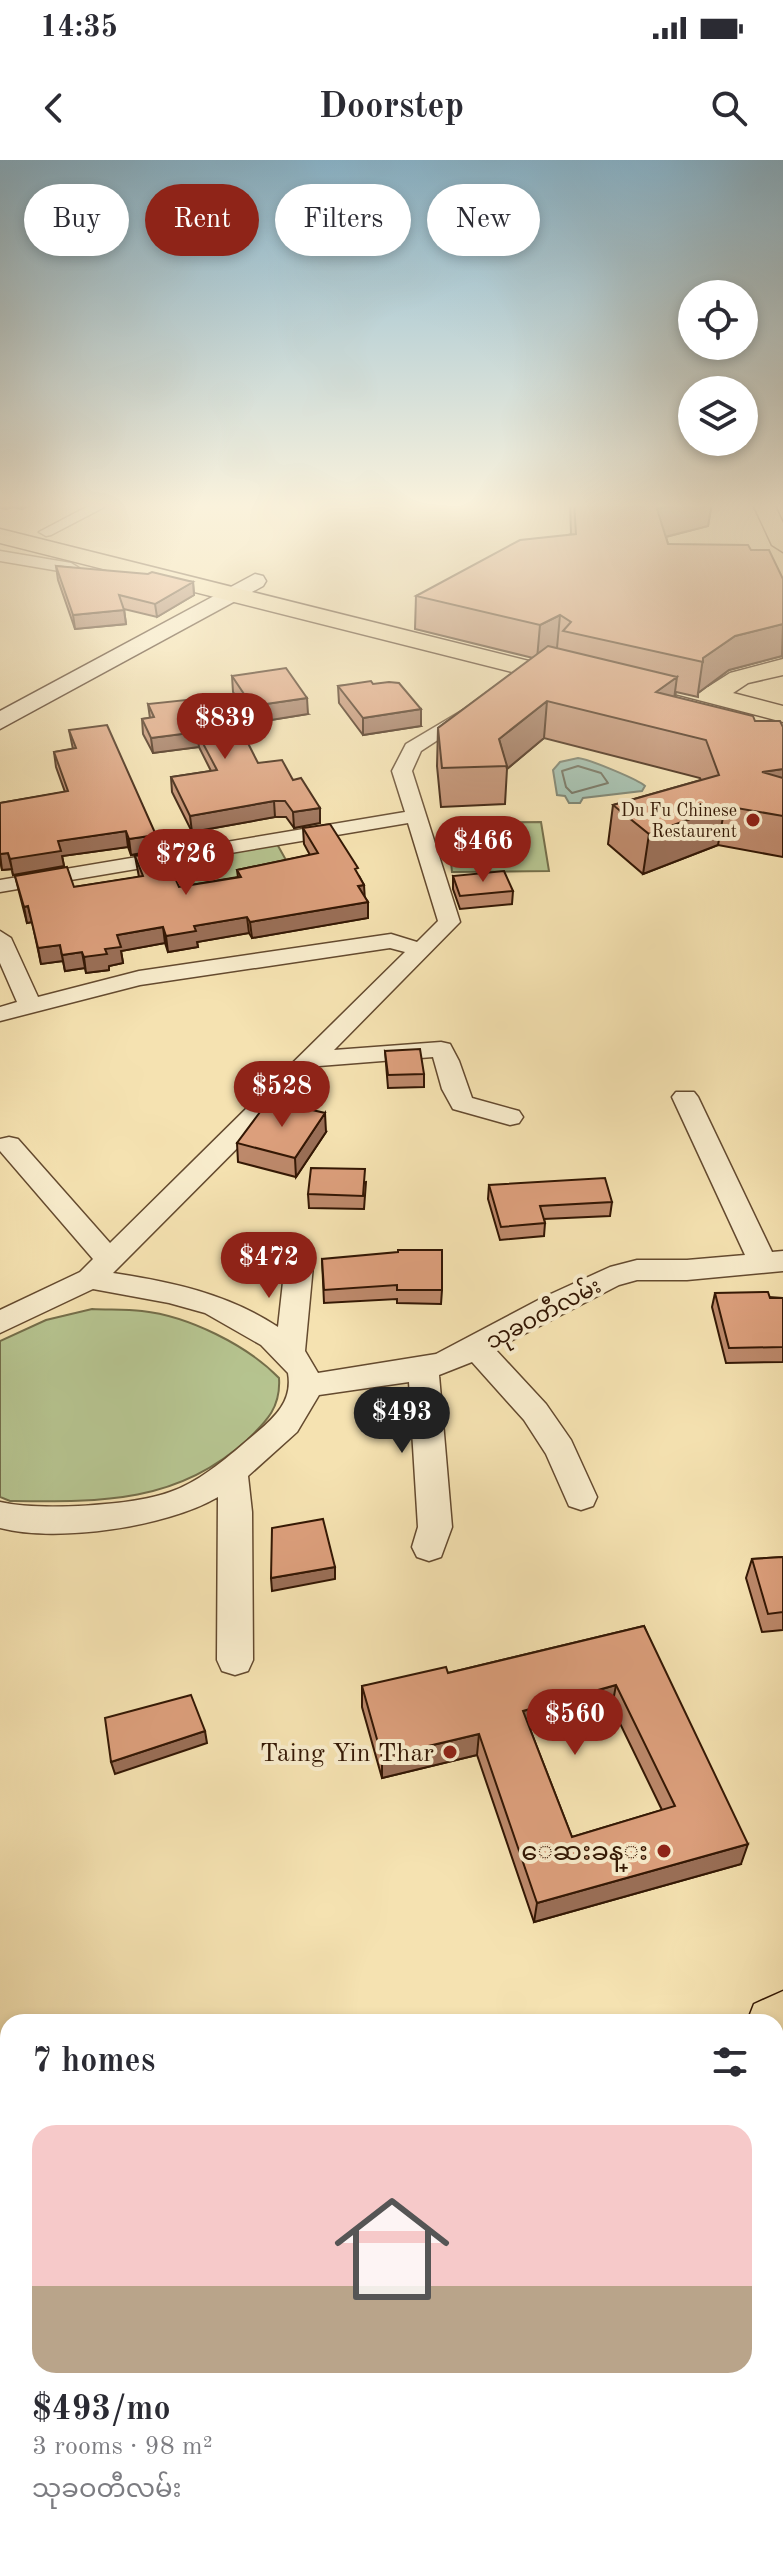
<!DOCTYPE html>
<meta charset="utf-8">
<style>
body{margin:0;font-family:"Old Standard TT","Noto Sans Myanmar",serif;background:#f7f7f7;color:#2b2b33;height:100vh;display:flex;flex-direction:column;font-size:30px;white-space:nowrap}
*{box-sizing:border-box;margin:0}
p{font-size:26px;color:#7c7c81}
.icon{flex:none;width:44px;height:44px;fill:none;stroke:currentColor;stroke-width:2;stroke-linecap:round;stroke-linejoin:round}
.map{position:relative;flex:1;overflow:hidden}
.panel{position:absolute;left:0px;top:1854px;width:784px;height:538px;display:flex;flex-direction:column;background:#fff;border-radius:24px 24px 0 0;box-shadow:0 4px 12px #0003}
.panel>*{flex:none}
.guide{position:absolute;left:24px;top:24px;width:736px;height:72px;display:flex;gap:16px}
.buttons{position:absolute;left:678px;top:120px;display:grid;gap:16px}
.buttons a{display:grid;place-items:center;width:80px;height:80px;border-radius:50%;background:#fff;box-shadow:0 4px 12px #0003;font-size:40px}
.price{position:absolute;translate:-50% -68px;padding:0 18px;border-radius:28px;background:#8f2418;color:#fff;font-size:26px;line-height:52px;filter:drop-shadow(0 2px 4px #0008)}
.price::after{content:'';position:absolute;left:50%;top:48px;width:24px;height:18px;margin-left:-12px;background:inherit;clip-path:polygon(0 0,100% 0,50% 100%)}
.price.active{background:#222;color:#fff}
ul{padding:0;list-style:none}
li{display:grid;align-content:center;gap:16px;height:424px;padding:0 32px}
li span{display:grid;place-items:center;height:248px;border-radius:24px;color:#555}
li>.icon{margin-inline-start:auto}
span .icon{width:144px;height:144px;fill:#fffc;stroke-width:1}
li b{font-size:34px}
h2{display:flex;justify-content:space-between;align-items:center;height:96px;padding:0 32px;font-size:34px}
.tag{padding:0 28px;border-radius:36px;background:#fff;box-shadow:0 4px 12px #0003;font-size:28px;line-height:72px}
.tag.active{background:#8f2418;color:#fff}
.status{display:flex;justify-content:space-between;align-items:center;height:56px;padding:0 40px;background:#fff;direction:ltr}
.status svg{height:22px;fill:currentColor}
header{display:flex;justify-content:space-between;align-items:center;height:104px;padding:0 32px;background:#fff;font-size:36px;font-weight:700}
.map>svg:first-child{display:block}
</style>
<div class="status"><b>14:35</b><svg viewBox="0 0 49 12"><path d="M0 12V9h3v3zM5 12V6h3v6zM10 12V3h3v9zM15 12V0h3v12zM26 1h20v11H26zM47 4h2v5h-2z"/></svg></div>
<header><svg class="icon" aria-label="back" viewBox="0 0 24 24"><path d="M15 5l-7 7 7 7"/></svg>Doorstep<svg class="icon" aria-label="search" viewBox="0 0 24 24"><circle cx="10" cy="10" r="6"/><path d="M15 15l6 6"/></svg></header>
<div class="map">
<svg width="783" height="2391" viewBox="0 0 783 2391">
<rect width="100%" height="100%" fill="#f5e2b1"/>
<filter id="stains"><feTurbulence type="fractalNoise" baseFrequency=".0025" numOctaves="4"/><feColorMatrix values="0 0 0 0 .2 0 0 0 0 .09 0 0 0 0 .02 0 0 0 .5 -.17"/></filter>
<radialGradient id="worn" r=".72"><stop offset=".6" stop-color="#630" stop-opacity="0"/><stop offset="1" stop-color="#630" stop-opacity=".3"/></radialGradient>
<path fill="#b6c490" stroke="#746e4a" stroke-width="2" d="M541,662L549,711L452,712L447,663Z
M277,684L291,709L189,726L177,700Z
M92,1149C108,1150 125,1149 142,1151C188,1156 247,1185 279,1218C281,1247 267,1261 247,1280C177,1344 99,1342 10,1341L0,1337V1181L46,1160Z"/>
<path fill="#9cbdae" stroke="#727b6a" stroke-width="2" d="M578,598C589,599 639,620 645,626L642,631L583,638L580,643H569L565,636L557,635L553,610L560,602Z"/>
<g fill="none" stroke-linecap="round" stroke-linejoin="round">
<path stroke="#686a59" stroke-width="2" d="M578,606L601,613L608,623L572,633L566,627L562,611Z"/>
<defs>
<path id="street" d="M96,342H114L51,375L46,376L39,372Z
M0,391L71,403L79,408L71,413L0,401Z
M470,546L476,547L479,551L476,555L421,591L412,611L460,762L334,890L441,882L450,884L459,901L472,938L519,951L523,957L519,963L510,965L453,949L442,929L433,897L319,906L113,1113C172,1122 228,1134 278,1167L286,1095L290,1088L300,1085L310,1088L314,1095L305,1191L318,1213L436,1194L542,1138L610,1107L637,1100H687L745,1095L672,937L676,932H694L698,937L772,1092L783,1091V1111L687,1120H637L619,1125L495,1189L546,1244L571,1280L597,1337L593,1346L581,1350L569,1346L546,1294L524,1260L472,1202L439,1215L452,1367L441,1397L429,1401L417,1397L412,1387L418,1367L409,1222L319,1235L297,1272L248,1316L252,1352L253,1500L248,1511L235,1515L222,1511L217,1500L218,1337C167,1367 57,1383 0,1368V1342C39,1351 132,1346 170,1332C202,1321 230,1295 255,1274C275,1257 293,1241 288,1213L261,1185L205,1153L169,1143L93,1129L0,1173V1150L80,1112L93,1099L0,991V979L9,977L18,979L110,1083L405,792L390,788L140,825L0,861V847L17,842L0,803V771L11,778L38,837L139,811L391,774L417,782L438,761L408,663L0,732V720L405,652L392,611L406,584Z
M0,1925L8,1928V2013L0,2010Z"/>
<path id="secondary" d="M255,414L263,416L266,421L263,426L0,569V551Z"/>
<path id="primary" d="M752,342H773L783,363V392L772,385Z
M0,369L589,516L593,521L589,526L580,529L0,383Z
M783,499V515L748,523L733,533L783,546V562L633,523L629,518L633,513L642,510L708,527L730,513Z
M783,1831V1894L776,1897V1862H747L754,1844Z
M8,2265V2340L0,2343V2268Z"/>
</defs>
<use href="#street" stroke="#644a2f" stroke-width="3"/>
<use href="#secondary" stroke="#331704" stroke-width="3"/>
<use href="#primary" stroke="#331704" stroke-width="3"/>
<use href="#street" fill="#f8eccc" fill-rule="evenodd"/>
<use href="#secondary" fill="#f8eccc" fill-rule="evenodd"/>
<use href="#primary" fill="#f5e2b1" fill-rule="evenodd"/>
</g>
<path fill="#bd896b" stroke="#331704" stroke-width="2" fill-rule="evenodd" d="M0,342H38L22,349L12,347L6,349L0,348Z
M570,342H712L708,366L666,377L668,384L751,390L783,419V498L782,496L729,510L698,533V537L676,532L675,537L755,561L783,567V697L718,685L643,714L608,684L613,645L701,620L700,618L544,578L507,609L505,644L441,647L437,606L438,568L533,498L415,469L416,436L571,374Z
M56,406L193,422L194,435L157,457L124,449L126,464L75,469L58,420Z
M232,516L308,554L253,563L233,532Z
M373,524L421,566L363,575L339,543L338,526Z
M148,544L258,603L293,620L320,648V663L294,668L286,657H275L192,672L172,632L171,617L211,611L199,587L153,593L143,574L142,559L150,558Z
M69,570L156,675L158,690L131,695L128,687L62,696L64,706L13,715L12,709L2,710L0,700V643L65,632L56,607L54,592L73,589Z
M303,668L359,716L364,725V736L368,742V758L252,778L249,773L197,782L198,787L168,792L165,783L121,791L123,803L109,806V810L86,813L85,808L65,811L63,801L41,804L32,762L27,763L15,716L74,727L139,717L135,696L179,727L238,717L237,710L310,695L304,684Z
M453,716L513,731L512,744L460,749L453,729Z
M385,891L424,914V927L388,928Z
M326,972L296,1017L238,1002L237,983Z
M366,1022L364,1049L309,1048L308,1034Z
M489,1025L612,1042L610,1056L544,1059L545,1063L544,1076L500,1080L488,1039Z
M322,1099L442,1130L441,1144L397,1143V1139L324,1143Z
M715,1133L783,1138V1202L726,1203L712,1147Z
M783,1397V1470L762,1472L746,1418L752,1399Z
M644,1466L741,1704L534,1762L477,1595L382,1618L362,1547V1526L448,1513ZM612,1547L662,1650L572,1677L530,1569Z"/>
<path fill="#9a6f57" stroke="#331704" stroke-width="2" d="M5,342H11L12,347L6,349Z
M21,342H38L22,349Z
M687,342H712L708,366L653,380L657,349Z
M193,422L194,435L157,457L155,444Z
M124,450L126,464L75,469L73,455Z
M560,455L557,488L537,499L540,465Z
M783,464L782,496L729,510L698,533L703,498L735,476Z
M677,517L672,554L656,532Z
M307,538L308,554L253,563L252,546Z
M547,541L544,578L507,609L499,579Z
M421,549V566L363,575V558Z
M197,572L199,587L153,593L151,578Z
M783,609V647L762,612Z
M274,641L275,657L192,672L190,656Z
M725,646L718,685L643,714L649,674Z
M320,648V663L294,668L293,652Z
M126,671L128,687L62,696L64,706L13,715L10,699L58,681Z
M156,675L158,690L131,695L129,679Z
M8,693L12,709L2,710L0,694Z
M364,725L365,741L358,726Z
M368,742V758L252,778L250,762Z
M28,746L32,762L27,763L24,747Z
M247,757L249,773L197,782L198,787L168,792L166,776L194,766Z
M163,767L165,783L121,791L123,803L109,806V810L86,813L84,797L105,789L117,775Z
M60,785L63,801L41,804L38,788Z
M82,792L85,808L65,811L62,795Z
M325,953L326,972L296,1017L295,998Z
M335,1407V1419L272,1431L271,1418Z
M616,1525L612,1547L520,1572L523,1551Z
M205,1571L207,1583L115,1614L111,1602Z
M479,1574L477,1595L382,1618V1597Z
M748,1684L741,1704L534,1762L537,1743Z"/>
<path fill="#dc9f7c" stroke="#331704" stroke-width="2" fill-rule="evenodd" d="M574,342H687L657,349L668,384L748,385L751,390H769L783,419V464L735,476L703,498V502L563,471L571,462L560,455L540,465L416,436L520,380L576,374Z
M56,406L148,414L152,412L193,422L155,444L119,435L124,450L73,455Z
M548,486L677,517L656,532L753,556L755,561H780L783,567V609L762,612L783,618V656L725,646L649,674L613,645L719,615L706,580L547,541L499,579L507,606L442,608L438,568Z
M286,508L307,538L252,546L232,516Z
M371,521L373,524L389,522L399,523L421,549L363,558L338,526Z
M224,536L258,603L282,600L293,620L301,618L320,648L293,652L285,641H274L190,656L171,617L217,610L197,572L151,578L142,559L154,557L148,544Z
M107,565L156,675L129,679L126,671L58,681L61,691L10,699L8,693L0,694V643L68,631L54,592L76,588L69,570Z
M330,664L358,708L355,709L364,725L358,726L368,742L250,762L247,757L194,766L196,771L166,776L163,767L117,775L121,787L105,789L107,794L84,797L82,792L62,795L60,785L38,788L28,746L24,747L15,716L67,707L74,727L143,716L135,696L163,691L179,727L241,717L237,710L318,693L303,668Z
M504,711L513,731L460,736L453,716Z
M420,889L424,914L388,915L385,891Z
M269,940L325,953L295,998L237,983Z
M311,1008L365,1009L363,1036L308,1034Z
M605,1018L612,1042L540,1046L545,1063L501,1067L489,1025Z
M398,1090H442V1130H397V1125L324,1130L322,1099L398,1092Z
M768,1132L770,1138H783V1187L729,1188L715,1133Z
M323,1359L335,1407L271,1418L272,1368Z
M783,1397V1452L768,1454L752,1399Z
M644,1466L748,1684L537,1743L479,1574L382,1597L362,1526L446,1507L448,1513ZM616,1525L675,1646L572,1677L523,1551Z
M191,1535L205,1571L111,1602L105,1558Z"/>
<linearGradient id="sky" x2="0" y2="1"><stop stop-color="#89b8d1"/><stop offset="0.51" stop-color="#faf2dc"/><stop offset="1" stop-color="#faf2dc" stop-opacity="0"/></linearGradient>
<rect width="783" height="677" fill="url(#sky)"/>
<g fill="#8f2418" stroke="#f8eccc" stroke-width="3">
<circle cx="753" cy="660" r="8"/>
<circle cx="450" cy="1592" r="8"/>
<circle cx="664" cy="1691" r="8"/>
</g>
<g text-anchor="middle" stroke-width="8" stroke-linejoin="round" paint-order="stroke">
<g font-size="18" fill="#331704" stroke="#f8eccc" text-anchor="end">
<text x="737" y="656">Du Fu Chinese<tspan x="737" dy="21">Restaurent</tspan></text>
</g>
<g font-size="22" fill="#331704" stroke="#f8eccc">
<text transform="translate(543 1153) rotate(-28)" y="8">သုခဝတီလမ်း</text>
</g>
<g font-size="26" fill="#331704" stroke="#f8eccc" text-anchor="end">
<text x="434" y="1601">Taing Yin Thar</text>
<text x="648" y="1700">ေဆးခန္း</text>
</g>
</g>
<rect width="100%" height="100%" filter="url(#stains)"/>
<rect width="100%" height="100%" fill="url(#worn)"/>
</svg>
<div class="buttons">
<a><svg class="icon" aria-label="locate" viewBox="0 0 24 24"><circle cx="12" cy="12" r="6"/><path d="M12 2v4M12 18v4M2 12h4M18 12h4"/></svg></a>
<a><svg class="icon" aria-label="layers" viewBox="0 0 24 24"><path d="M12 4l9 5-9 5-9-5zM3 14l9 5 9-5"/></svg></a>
</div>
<b class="price" style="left:225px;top:601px">$839</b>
<b class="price" style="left:483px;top:724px">$466</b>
<b class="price" style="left:186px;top:737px">$726</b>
<b class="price" style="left:282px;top:969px">$528</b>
<b class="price" style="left:269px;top:1140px">$472</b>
<b class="price active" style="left:402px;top:1295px">$493</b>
<b class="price" style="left:575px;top:1597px">$560</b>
<div class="guide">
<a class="tag">Buy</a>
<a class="tag active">Rent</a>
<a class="tag">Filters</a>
<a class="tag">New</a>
</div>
<section class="panel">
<h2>7 homes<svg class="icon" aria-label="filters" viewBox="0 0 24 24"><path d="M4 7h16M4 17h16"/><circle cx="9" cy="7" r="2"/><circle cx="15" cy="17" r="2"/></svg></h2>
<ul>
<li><span style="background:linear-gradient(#f6c9c9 65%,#b9a48a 0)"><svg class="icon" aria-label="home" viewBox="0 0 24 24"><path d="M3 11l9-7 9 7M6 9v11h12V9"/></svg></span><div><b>$493/mo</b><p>3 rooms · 98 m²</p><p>သုခဝတီလမ်း</p></div></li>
</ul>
</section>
</div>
